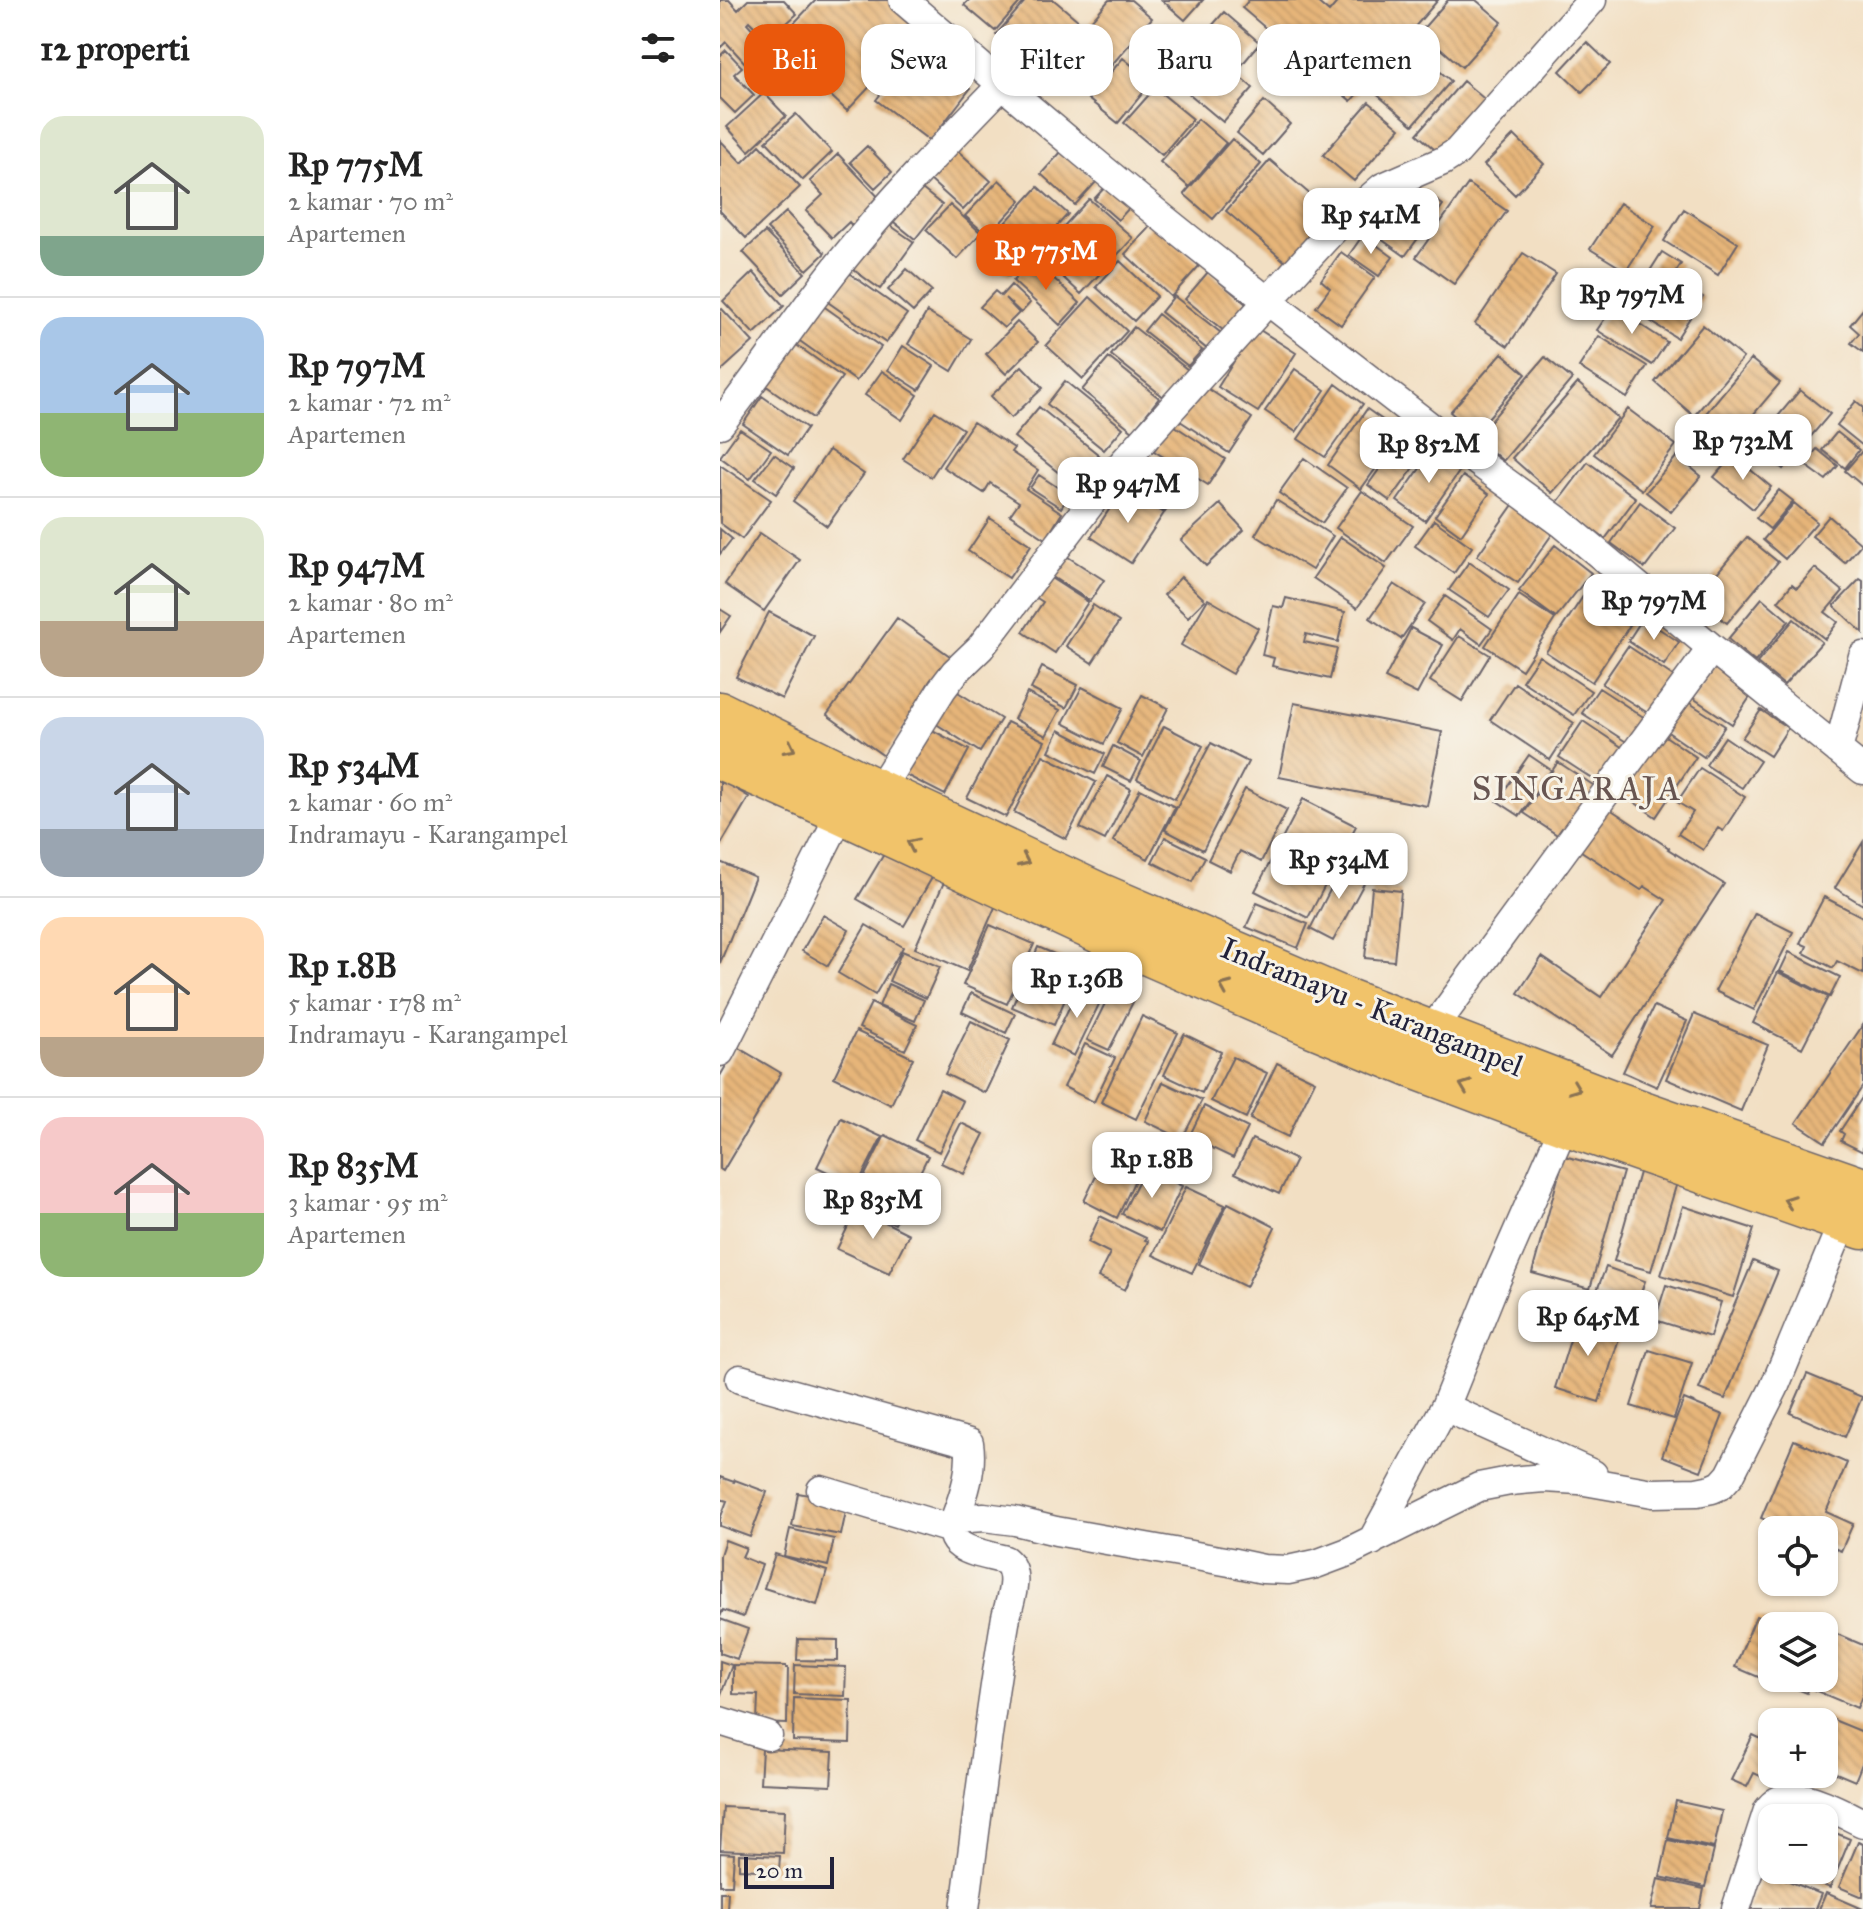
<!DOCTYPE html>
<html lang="id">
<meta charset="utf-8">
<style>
body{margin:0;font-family:"IM FELL Great Primer",serif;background:#f2f2f2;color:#222;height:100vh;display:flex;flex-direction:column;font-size:30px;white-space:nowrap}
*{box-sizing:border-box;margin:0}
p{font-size:26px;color:#767676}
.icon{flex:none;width:44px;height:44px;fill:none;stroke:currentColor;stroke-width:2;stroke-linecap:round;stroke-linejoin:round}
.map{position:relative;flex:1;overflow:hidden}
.drawer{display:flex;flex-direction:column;background:#fff;width:720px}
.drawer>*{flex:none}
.top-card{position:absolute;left:24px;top:24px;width:760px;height:72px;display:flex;gap:16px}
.fabs{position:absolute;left:1038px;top:1516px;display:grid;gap:16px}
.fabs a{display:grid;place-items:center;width:80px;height:80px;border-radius:16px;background:#fff;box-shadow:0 2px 6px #0004;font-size:40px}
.scale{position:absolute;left:24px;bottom:20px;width:90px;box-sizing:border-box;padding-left:8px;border:4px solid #22223b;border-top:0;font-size:22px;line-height:28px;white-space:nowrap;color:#22223b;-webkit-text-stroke:6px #f7f3e8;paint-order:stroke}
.price{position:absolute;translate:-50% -68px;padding:0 18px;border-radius:16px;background:#fff;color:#222;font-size:26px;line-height:52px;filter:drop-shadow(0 2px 4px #0008)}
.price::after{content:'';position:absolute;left:50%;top:48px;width:24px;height:18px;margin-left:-12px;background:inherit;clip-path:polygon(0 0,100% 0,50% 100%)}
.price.current{background:#ea580c;color:#fff}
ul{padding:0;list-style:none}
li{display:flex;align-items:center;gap:24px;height:200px;padding:0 40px}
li+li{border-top:2px solid #e0e0e0}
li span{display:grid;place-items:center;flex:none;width:224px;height:160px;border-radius:24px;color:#555}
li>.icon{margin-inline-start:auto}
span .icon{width:96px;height:96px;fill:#fffc;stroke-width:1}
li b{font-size:34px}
h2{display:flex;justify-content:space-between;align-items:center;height:96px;padding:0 40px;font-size:34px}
.tag{padding:0 28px;border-radius:24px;background:#fff;box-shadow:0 2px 6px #0004;font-size:28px;line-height:72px}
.tag.current{background:#ea580c;color:#fff}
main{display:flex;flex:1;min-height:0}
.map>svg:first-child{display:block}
</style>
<main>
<section class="drawer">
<h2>12 properti<svg class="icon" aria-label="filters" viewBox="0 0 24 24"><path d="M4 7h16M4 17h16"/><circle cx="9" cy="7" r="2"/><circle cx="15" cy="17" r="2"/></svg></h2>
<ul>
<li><span style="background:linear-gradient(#dfe7d0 75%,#7fa58c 0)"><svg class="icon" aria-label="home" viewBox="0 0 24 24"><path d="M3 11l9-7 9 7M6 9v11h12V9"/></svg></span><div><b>Rp 775M</b><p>2 kamar · 70 m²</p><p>Apartemen</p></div></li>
<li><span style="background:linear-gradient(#a9c7e8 60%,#8fb573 0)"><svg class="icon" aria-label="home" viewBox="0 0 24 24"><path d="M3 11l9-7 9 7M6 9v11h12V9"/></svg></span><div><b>Rp 797M</b><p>2 kamar · 72 m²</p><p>Apartemen</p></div></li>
<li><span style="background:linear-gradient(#dfe7d0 65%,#b9a48a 0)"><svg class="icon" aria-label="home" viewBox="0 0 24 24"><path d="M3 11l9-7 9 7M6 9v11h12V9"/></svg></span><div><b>Rp 947M</b><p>2 kamar · 80 m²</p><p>Apartemen</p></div></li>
<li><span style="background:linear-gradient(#c9d6e8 70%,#9aa5b1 0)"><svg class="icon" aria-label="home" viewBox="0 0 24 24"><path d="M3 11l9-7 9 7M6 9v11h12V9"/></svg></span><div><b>Rp 534M</b><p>2 kamar · 60 m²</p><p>Indramayu - Karangampel</p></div></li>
<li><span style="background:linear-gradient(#ffd9b3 75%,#b9a48a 0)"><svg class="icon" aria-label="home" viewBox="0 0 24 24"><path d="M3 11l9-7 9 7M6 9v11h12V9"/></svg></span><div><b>Rp 1.8B</b><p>5 kamar · 178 m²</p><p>Indramayu - Karangampel</p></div></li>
<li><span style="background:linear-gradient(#f6c9c9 60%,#8fb573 0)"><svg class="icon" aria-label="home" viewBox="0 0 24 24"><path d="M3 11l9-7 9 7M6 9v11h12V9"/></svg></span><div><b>Rp 835M</b><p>3 kamar · 95 m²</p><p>Apartemen</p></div></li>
</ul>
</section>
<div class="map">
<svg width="1143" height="1909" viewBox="0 0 1143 1909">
<defs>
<pattern id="building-back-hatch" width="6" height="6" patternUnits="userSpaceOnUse" patternTransform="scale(2)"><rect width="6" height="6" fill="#e6b579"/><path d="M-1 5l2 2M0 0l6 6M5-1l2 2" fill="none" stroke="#c59b6a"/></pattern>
</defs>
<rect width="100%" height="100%" fill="#f7f3e8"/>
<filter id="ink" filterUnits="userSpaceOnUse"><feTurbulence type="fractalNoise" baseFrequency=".0125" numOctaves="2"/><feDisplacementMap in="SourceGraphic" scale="16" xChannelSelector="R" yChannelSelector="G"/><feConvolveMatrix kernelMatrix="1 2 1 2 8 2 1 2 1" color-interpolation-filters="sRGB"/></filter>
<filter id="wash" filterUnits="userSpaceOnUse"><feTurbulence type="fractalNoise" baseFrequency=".006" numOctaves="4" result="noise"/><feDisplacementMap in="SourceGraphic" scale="32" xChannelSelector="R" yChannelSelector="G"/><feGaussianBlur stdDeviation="1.8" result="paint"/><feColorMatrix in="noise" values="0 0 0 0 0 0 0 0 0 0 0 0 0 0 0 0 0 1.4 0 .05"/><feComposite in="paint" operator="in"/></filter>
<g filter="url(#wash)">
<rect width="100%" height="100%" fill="#f2dfc3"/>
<g id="blocks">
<path fill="url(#building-back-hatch)" d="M0,0H9L18,10L28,0H64L77,14L48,40L29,21L27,23L56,55L35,74L6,42L0,48Z
M96,0H169L202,31L127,111L55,43Z
M249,0H302L275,31L244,5Z
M306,0H334L359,21L317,71L276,35Z
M389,0H411L432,18L365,96L331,67Z
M442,0H483L465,20Z
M529,0H595L609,12L619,0H718L631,101L522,8Z
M728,0H756L782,22L742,67L701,31Z
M504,12L540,43L520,67L484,35Z
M867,42L890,64L862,92L840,71Z
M197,48L250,89L210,141L156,100Z
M693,48L731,81L693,125L654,92Z
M6,50L22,67L14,74L34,95L15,113L0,98V56Z
M490,51L533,88L503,122L460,86Z
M403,58L432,82L398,123L368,99Z
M743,81L768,102L722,156L697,134Z
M435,88L473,119L442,155L404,123Z
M44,93L66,116L29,151L7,127Z
M544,101L570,124L543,155L517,133Z
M649,102L680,128L634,181L603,155Z
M76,114L112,152L83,180L46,141Z
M478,119L506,143L469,187L440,162Z
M794,135L824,164L795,195L764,165Z
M512,139L541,164L493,219L464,194Z
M0,140L22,163L40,145L80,187L26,238L0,211Z
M147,146L172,172L155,188L130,162Z
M237,150L271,181L243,210L210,180Z
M342,151L376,182L355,205L321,174Z
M118,154L163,202L134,228L129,222L112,238L86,211L103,195L90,181Z
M550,160L613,214L568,264L506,211Z
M279,180L301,200L268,236L245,216Z
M688,180L723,205L707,227L671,202Z
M388,184L411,206L398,220L374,199Z
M748,184L787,211L734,284L696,257Z
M197,185L222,205L195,239L169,218Z
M318,187L348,214L314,251L284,224Z
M369,199L413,238L361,294L318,254Z
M900,203L935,226L906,271L870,249Z
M230,205L261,233L237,259L206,230Z
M672,208L704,230L685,256L654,234Z
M964,209L1018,243L998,275L944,241Z
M66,212L105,253L87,270L47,229Z
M161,219L194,242L160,289L127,265Z
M433,223L480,265L451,297L405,254Z
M281,227L310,254L289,276L260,250Z
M45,232L85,273L63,294L23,252Z
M643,235L673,257L659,276L629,255Z
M621,252L655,277L621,325L596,307L610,288L601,280Z
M942,252L961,264L930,311L912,299Z
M803,253L836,274L788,346L755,324Z
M313,259L360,303L340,325L293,281Z
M400,261L437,296L414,321L376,287Z
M187,269L212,291L193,312L168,290Z
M126,271L187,314L166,343L105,300Z
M33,272L64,306L34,334L3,301Z
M488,272L526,304L504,331L465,299Z
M957,280L983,297L957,338L930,321Z
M291,285L310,303L301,313L285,298L299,313L284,328L260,307L275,291L281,296Z
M454,296L501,333L487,349L441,312Z
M370,297L407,331L363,379L326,345Z
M102,305L161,347L136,381L77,339Z
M893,307L947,342L932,365L877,330Z
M2,309L33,342L0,372V310Z
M1143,309V352L1131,343L1139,333L1130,325Z
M207,312L251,339L232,371L188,344Z
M438,314L482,350L468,366L424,331Z
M297,322L318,342L286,374L266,354Z
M983,325L1023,358L974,416L935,382Z
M414,327L468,370L445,398L391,355Z
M535,327L576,353L538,412L498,387Z
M879,336L927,366L907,398L859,367Z
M75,344L122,377L93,418L45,385Z
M183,346L214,366L199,390L168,370Z
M782,353L806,374L755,433L730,412Z
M825,357L852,379L783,461L756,438Z
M389,358L439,398L413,431L362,390Z
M1031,359L1060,383L1011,441L982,418Z
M302,366L323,388L291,418L271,396Z
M575,369L605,390L576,432L545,411Z
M162,371L198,395L182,420L145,395Z
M345,381L403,428L384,450L327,404Z
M478,382L532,418L509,453L454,417Z
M858,383L898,418L832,493L792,458Z
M616,384L643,404L605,457L578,439Z
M1080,390L1110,414L1063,469L1034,445Z
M42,396L87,428L68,455L23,424Z
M1136,401L1143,407V446L1117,425Z
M319,407L379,455L354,485L294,437Z
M647,409L681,433L641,489L608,465Z
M908,409L956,445L922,490L874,454Z
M215,411L243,429L211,477L183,459Z
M253,422L294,448L291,452L318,470L306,489L342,513L326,539L290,515L299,502L270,483L264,493L223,467Z
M452,424L505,459L488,485L434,451Z
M20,429L51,450L30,479L0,457Z
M1117,432L1139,450L1125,468L1102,450Z
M680,440L703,455L670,501L648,485Z
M1097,449L1118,466L1106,480L1084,464Z
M109,450L144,474L107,526L73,501Z
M713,450L741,469L705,521L677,501Z
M1143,450V486L1125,471Z
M54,454L74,468L56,494L35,479Z
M1013,455L1051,487L1033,509L994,477Z
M957,456L981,476L951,512L926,492Z
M584,458L627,488L602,523L559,493Z
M868,462L916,498L885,539L837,503Z
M0,465L51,500L22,539L0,523Z
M450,466L470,479L461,493L441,480Z
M416,467L457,494L445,512L405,485Z
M319,475L349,495L341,508L310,488Z
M743,476L769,494L741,535L715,516Z
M404,487L444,513L411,563L371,537Z
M1059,490L1073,501L1050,529L1036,518Z
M642,491L693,526L666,563L616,528Z
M556,500L613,536L592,570L535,535Z
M795,502L835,530L798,583L757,556Z
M920,502L955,528L925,568L891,543Z
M1074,503L1097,522L1065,559L1043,540Z
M500,504L524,530L486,566L461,540Z
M1109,516L1141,544L1125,563L1092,536Z
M270,518L311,545L289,578L248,551Z
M714,520L752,547L734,573L695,546Z
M0,529L12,539L0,554Z
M40,533L80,560L44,611L5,584Z
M621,537L666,568L637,608L593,578Z
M1027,537L1058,562L1007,623L976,598Z
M835,545L871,573L836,618L799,591Z
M337,550L384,580L370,601L323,571Z
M749,562L789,590L769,617L729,590Z
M1095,568L1123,591L1105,612L1118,622L1105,639L1058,601L1072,584L1077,588Z
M323,573L368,602L335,653L303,632L323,602L309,593Z
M461,577L485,600L468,617L444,595Z
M876,577L897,591L891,600L916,616L872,682L826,652Z
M1140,579L1143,581V633L1114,606Z
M674,584L705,604L681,639L650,618Z
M799,595L835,619L802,670L765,646Z
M725,596L772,629L761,644L740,629L733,640L707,621Z
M566,598L625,612L618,642L586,634L584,642L617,649L610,679L552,666L554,658L542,655L553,606L563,608Z
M1042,598L1069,621L1035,662L1008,639Z
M488,599L538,628L512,674L461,645Z
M373,605L399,622L372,663L346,646Z
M0,609L11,616L0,632Z
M49,612L94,636L62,699L16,677Z
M177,618L234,659L164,756L107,715Z
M923,618L959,642L944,665L908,641Z
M1074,619L1102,642L1064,685L1037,663Z
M691,628L723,645L697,694L665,678Z
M739,636L770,655L742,701L710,681Z
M908,646L956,678L931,715L882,684Z
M819,656L871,691L854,715L802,681Z
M996,665L1034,691L1012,724L973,698Z
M322,667L358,685L346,708L311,689Z
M795,683L854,723L830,760L770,720Z
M228,686L281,719L260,752L207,718Z
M362,687L403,708L384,744L343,723Z
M879,688L928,720L911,745L862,713Z
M307,693L340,710L326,736L294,719Z
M422,695L448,708L423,757L397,743Z
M959,696L1005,726L984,757L939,726Z
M574,703L722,732L707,806L559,777Z
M1041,710L1068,728L1050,756L1022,738Z
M863,721L906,750L882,785L839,757Z
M287,722L325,741L286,817L247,798Z
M205,726L249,750L225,795L182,773Z
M444,726L483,746L455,799L417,779Z
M935,729L976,757L936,817L895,789Z
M339,730L385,754L375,774L329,751Z
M1005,737L1040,761L1022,788L986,765Z
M491,743L528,762L483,850L445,830Z
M393,746L421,761L411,781L383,767Z
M323,755L376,782L346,839L294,812Z
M809,755L831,770L800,816L777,801Z
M838,762L879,789L845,840L804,813Z
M980,768L1025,797L1003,831L998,828L983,850L958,834L973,812L957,802Z
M387,776L411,789L385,840L360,828Z
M0,780L29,797L0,846Z
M420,789L455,807L428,859L393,841Z
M525,789L567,810L541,862L520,851L510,871L488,860Z
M583,799L636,826L588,918L535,891Z
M884,805L949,848L948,849L1004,884L892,1055L798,993L822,957L881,997L946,900L924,886L921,890L855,847Z
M445,837L485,857L472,882L432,862Z
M1143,842V905L1115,888Z
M167,849L213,876L184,926L137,899Z
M625,861L649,874L613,941L590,929Z
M0,862L35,877L0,963Z
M224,882L276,905L247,971L195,948Z
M652,888L681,891L674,961L645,958Z
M1104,897L1143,917V974L1117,961L1113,968L1084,953L1087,946L1080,943Z
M537,903L588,924L578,948L526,927Z
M1035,913L1073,932L1034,1010L995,991Z
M103,915L129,930L108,966L82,951Z
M146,925L183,947L155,995L118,973Z
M270,925L314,944L287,1004L243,985Z
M318,947L360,965L334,1025L292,1007Z
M182,951L220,967L206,998L169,981Z
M1069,952L1120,977L1110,997L1060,971Z
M1058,972L1108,997L1082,1048L1033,1023Z
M396,981L418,992L389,1050L367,1040Z
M168,984L204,1000L195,1021L159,1006Z
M360,985L383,996L354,1056L331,1045Z
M251,993L295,1014L286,1033L242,1012Z
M151,1003L197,1025L185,1050L139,1028Z
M934,1006L967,1021L937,1087L903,1072Z
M974,1014L1048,1045L1021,1111L946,1079Z
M422,1016L458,1033L416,1119L381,1102Z
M251,1021L290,1040L265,1093L225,1074Z
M1143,1025V1086L1105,1142L1076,1123Z
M136,1031L193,1058L171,1105L114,1077Z
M464,1034L501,1052L482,1093L444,1075Z
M365,1044L395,1058L374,1102L344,1087Z
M17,1047L61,1073L3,1171L0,1169V1076Z
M513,1057L547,1073L526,1118L491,1101Z
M557,1063L595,1081L568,1137L530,1119Z
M443,1082L482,1100L462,1139L425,1121Z
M220,1089L243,1101L219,1152L195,1140Z
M1143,1096V1152L1121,1141L1124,1134L1120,1131Z
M484,1106L528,1128L513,1158L469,1137Z
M121,1118L162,1137L137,1186L97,1167Z
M241,1123L264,1134L244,1174L221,1163Z
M165,1135L208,1156L175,1224L131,1203Z
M532,1139L576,1160L559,1194L515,1173Z
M392,1143L425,1159L397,1218L364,1201Z
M844,1156L903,1172L870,1289L812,1273Z
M425,1168L462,1186L440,1232L402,1214Z
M920,1169L958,1179L931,1271L894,1261Z
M466,1187L505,1205L472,1273L433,1255Z
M508,1203L555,1227L526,1287L479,1264Z
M963,1206L1034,1229L1013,1297L941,1275Z
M137,1208L189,1234L169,1273L117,1249Z
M380,1216L426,1238L425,1240L428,1241L405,1290L378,1277L390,1253L368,1242Z
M1033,1261L1058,1271L1005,1399L979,1389Z
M886,1267L925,1281L916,1307L876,1293Z
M946,1285L1001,1302L990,1337L935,1320Z
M858,1315L902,1329L879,1402L835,1388Z
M929,1350L972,1363L954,1419L911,1406Z
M1087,1374L1142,1397L1125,1437L1070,1413Z
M964,1399L1003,1415L981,1471L942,1456Z
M1074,1440L1127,1463L1106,1512L1133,1524L1121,1551L1104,1544V1530H1068L1041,1518Z
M0,1477L14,1482L15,1480L47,1492L30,1537L0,1526V1519L7,1501L0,1499Z
M78,1493L128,1502L121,1535L72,1526Z
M70,1529L114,1539L108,1566L64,1556Z
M5,1540L26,1548L22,1557L42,1565L23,1617L3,1610L0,1617V1555Z
M55,1554L107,1571L97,1605L44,1588Z
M1036,1616L1060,1626H1052V1678H1093L1087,1693L1052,1679L1050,1682L1015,1667Z
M0,1619L28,1629L17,1659L0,1653Z
M1117,1634L1143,1645V1694L1137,1708L1094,1690L1099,1678H1104V1666Z
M78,1639L118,1640V1661L77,1660Z
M0,1661L12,1665L0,1697Z
M13,1665L66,1666V1668H68L67,1724L37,1723L38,1695L13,1694Z
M75,1665L126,1667L125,1696L74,1694Z
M74,1698L131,1700L130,1743L73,1741Z
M1104,1716L1143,1732V1761L1135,1781L1104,1768V1722H1101Z
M1033,1735L1052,1744V1775L1049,1780L1034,1773L1027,1787L1011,1780Z
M42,1749L113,1752L111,1786L40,1783Z
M956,1801L1002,1811L994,1848L948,1838Z
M3,1807L65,1810L63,1853L0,1850Z
M1104,1828L1130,1839L1110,1888L1067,1870H1104Z
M948,1840L994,1850L985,1887L940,1877Z
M1138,1842L1143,1844V1897L1119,1887Z
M0,1853L14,1854L12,1885H0Z
M19,1854L60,1856L59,1871L19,1869Z
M1044,1871L1101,1894L1095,1909H1028Z
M938,1879L984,1889L980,1909H931Z
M0,1892H8L7,1909H0Z
M1106,1893L1143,1909H1099Z"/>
</g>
</g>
<g filter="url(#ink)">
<use href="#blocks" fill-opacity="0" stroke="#6b646b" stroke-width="2"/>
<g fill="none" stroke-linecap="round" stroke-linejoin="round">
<defs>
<path id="minor" d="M183,0C303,103 423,205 548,301L614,229L663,187L723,161L737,152L872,0
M0,424C43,370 81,311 125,257C174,196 228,141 282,85
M1118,750L1143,656
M158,792L222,689L235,672L260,648L393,474L548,301L721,435L843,524L992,648L1143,770
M702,1047L709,1034L992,648
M0,1052L128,799
M845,1123L775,1283L725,1407L873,1474
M20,1379L249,1443C253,1469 244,1495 235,1519
M101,1490L231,1529
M652,1541L725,1407
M0,1721L48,1736
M245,1909C258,1812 269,1714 286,1617C290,1600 301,1573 285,1560C263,1553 221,1551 235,1519L264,1517L295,1521L336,1531L510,1562L543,1569L568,1570L596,1564L628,1552L759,1487L790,1481L824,1478L859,1480L933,1493L977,1492L992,1489L1001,1485L1010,1475L1054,1388L1130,1205
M1016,1909L1048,1810C1069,1780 1117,1811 1143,1823"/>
<path id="primary" d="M0,714L158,792L379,895L622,999L891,1102L1143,1190
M0,757L121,811L403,942L593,1025L693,1066L845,1123L1143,1227"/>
</defs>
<use href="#minor" stroke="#6b646b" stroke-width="31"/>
<use href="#primary" stroke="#6b646b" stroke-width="47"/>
<use href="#minor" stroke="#fff" stroke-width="28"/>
<use href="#primary" stroke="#f1c36a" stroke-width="44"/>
</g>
<defs><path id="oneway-chevron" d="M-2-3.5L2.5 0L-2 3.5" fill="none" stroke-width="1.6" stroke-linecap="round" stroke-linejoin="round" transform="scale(2)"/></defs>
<g stroke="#8a7252">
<use href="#oneway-chevron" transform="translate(70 748) rotate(27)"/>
<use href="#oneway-chevron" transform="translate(192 844) rotate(-155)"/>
<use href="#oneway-chevron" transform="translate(304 861) rotate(25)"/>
<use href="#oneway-chevron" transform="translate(505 987) rotate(-157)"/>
<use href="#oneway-chevron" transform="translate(745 1086) rotate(-159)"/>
<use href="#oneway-chevron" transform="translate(855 1088) rotate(21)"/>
<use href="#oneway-chevron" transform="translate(1069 1201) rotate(-160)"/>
</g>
</g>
<g text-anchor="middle" stroke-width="6" stroke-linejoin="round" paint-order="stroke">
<g font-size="30" fill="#22223b" stroke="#f7f3e8">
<text transform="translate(652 1007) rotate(22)" y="10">Indramayu - Karangampel</text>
</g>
<g font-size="34" letter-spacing="2" fill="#675551" stroke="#f7f3e8">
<text x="857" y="800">SINGARAJA</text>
</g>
</g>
</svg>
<div class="fabs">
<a><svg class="icon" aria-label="locate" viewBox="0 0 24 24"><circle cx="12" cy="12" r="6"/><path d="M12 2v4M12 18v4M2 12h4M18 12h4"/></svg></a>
<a><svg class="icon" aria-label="layers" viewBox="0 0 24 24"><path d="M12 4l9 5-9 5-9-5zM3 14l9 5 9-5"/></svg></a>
<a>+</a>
<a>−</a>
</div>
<div class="scale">20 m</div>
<b class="price" style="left:651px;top:256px">Rp 541M</b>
<b class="price current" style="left:326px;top:292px">Rp 775M</b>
<b class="price" style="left:912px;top:336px">Rp 797M</b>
<b class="price" style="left:1023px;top:482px">Rp 732M</b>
<b class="price" style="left:709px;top:485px">Rp 852M</b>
<b class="price" style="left:408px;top:525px">Rp 947M</b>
<b class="price" style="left:934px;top:642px">Rp 797M</b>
<b class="price" style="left:619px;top:901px">Rp 534M</b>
<b class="price" style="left:357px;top:1020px">Rp 1.36B</b>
<b class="price" style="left:432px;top:1200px">Rp 1.8B</b>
<b class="price" style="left:153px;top:1241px">Rp 835M</b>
<b class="price" style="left:868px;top:1358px">Rp 645M</b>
<div class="top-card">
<a class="tag current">Beli</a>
<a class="tag">Sewa</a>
<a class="tag">Filter</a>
<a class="tag">Baru</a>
<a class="tag">Apartemen</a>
</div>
</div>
</main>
